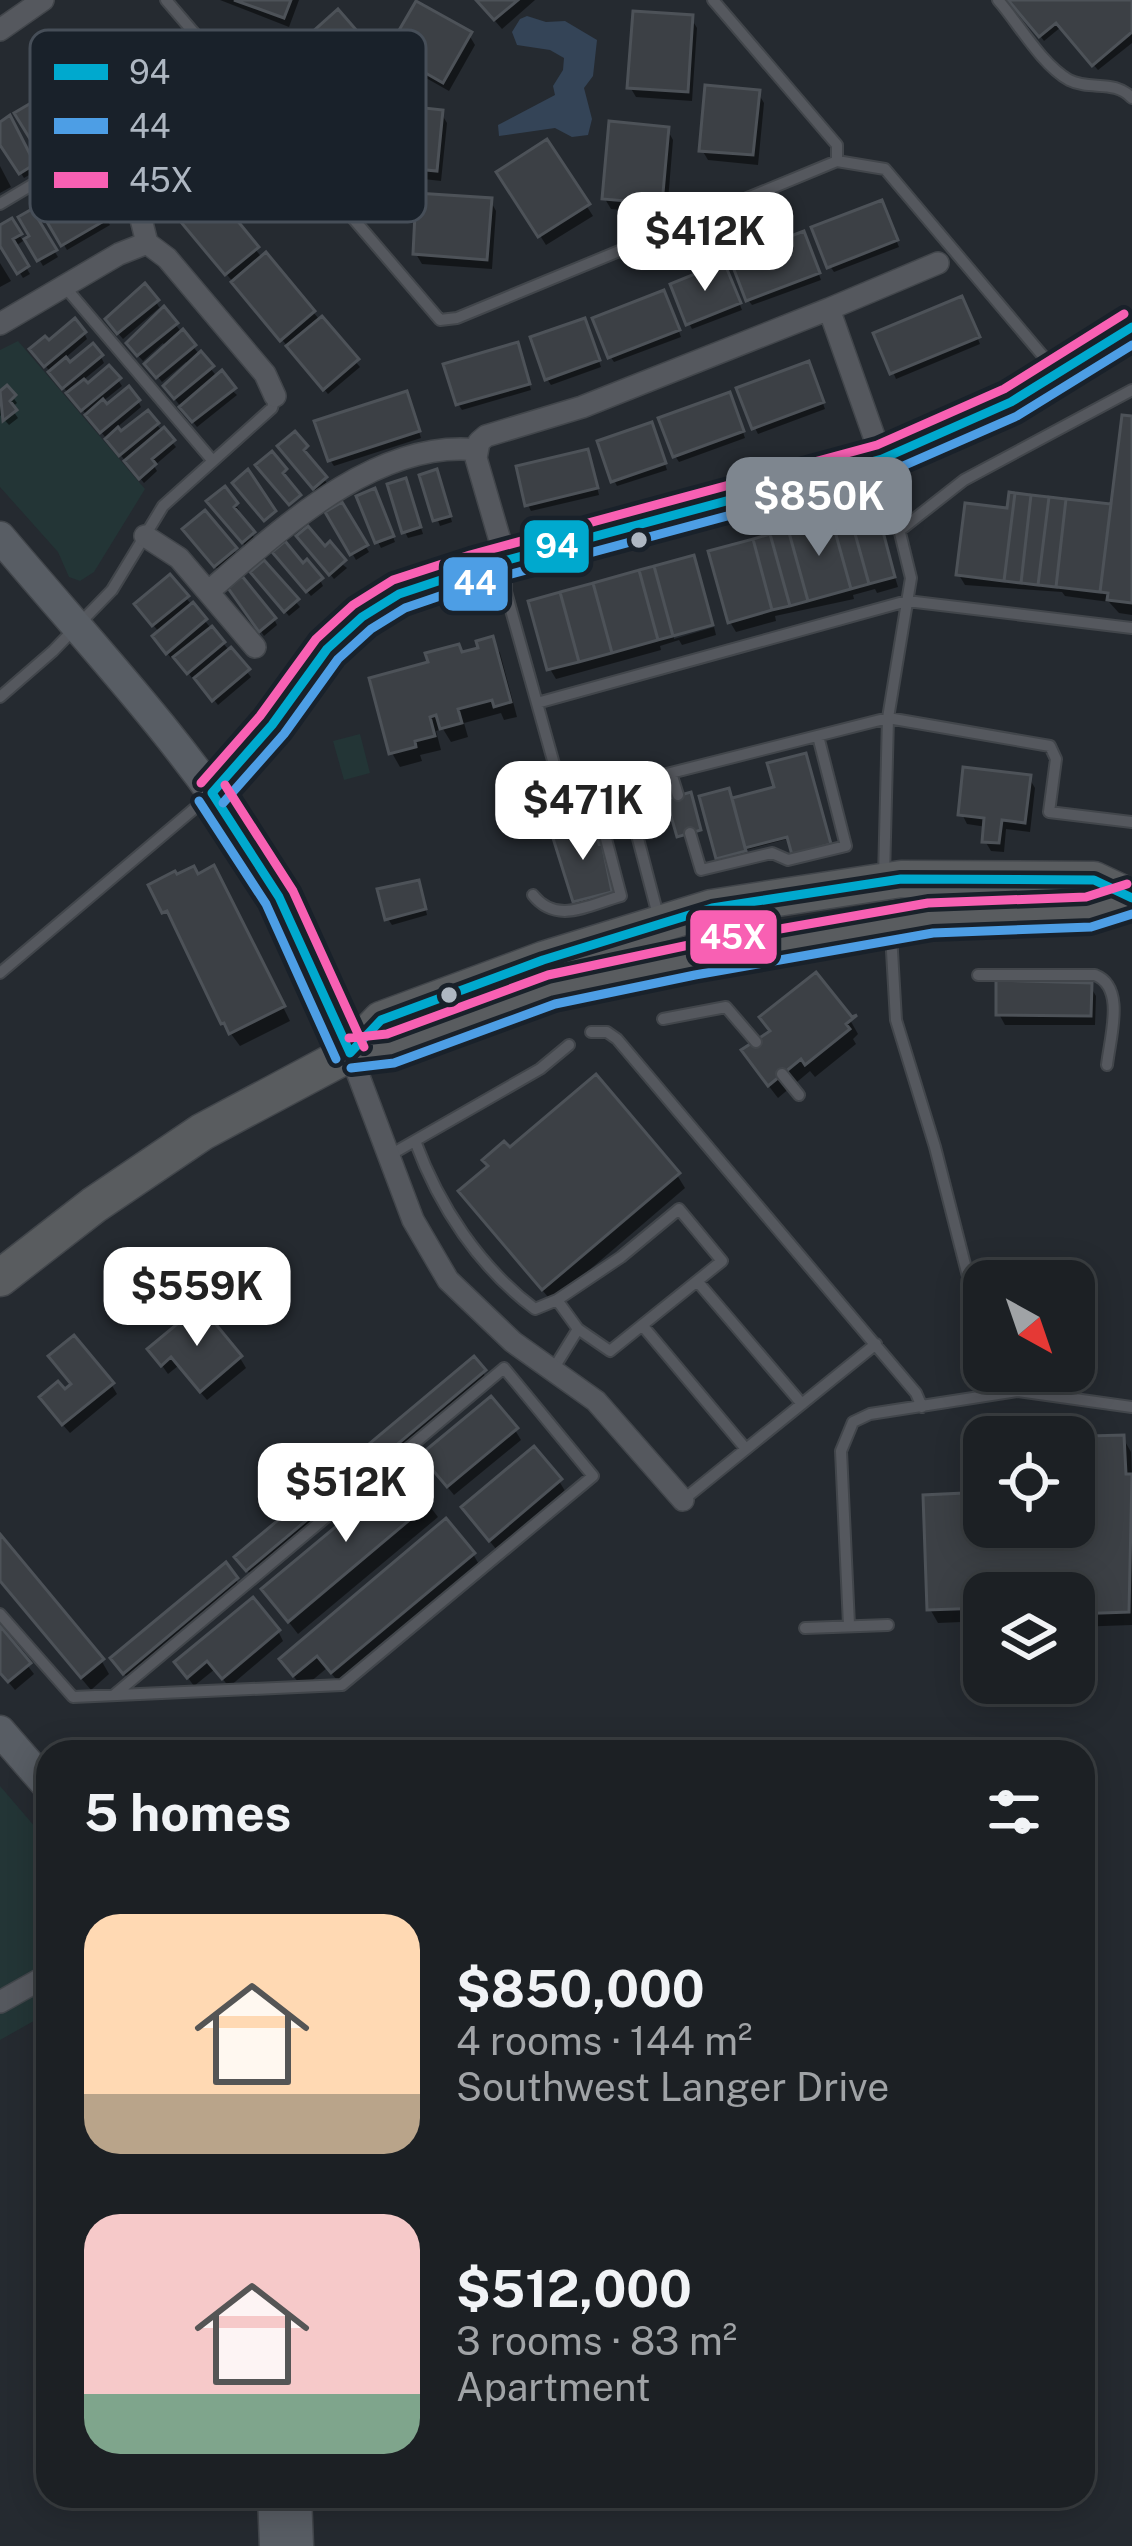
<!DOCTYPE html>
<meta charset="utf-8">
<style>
body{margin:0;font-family:"Public Sans",sans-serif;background:#25282c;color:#f1f3f6;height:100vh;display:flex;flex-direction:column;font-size:45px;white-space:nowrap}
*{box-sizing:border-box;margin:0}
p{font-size:39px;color:#a0a3a6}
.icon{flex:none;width:66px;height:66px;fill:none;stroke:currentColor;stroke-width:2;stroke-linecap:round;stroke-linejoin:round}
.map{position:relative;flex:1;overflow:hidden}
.sheet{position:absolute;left:36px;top:1740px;width:1059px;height:768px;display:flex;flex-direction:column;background:#1c2024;border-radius:36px;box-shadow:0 6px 30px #0003,0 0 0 3px #3a3e41}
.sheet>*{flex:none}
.needle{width:78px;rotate:140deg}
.fabs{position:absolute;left:963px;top:1260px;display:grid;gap:24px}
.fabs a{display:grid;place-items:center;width:132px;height:132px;border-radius:24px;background:#1c2024;box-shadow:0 6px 30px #0003,0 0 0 3px #3a3e41;font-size:60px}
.price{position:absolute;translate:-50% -102px;padding:0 27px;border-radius:24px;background:#fff;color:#222;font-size:39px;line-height:78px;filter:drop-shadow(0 3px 6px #0008)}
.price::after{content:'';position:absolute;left:50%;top:72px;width:36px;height:27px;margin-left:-18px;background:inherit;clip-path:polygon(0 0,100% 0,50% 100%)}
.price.current{background:#7e868f;color:#fff}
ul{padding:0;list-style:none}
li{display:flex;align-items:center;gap:36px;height:300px;padding:0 48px}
li span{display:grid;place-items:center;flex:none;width:336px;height:240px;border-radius:36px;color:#555}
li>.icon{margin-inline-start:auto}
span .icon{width:144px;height:144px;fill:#fffc;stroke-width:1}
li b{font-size:51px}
h2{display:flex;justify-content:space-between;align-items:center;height:144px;padding:0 48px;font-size:51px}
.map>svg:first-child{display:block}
</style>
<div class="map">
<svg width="1132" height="2546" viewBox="0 0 1132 2546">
<rect width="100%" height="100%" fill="#252a30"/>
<path fill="#233536" d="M18,341L145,489L94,572L80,581L69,577L58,552L0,487V350Z
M360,734L370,773L344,780L333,741Z
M0,1786L48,1842V2013L0,2040Z"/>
<path fill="#344457" d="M527,16L546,22L565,21L597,40L593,76L584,88L592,119L588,135L572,137L555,128L499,136L498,125L555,95L553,86L563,70L564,58L550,50L517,45L512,32L520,19Z"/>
<path fill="#0007" d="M220,0H299L289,27Z
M477,0H535L502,29Z
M1013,0H1132V43L1098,70L1061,27L1044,41Z
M691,18L697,28L692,101L636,97L630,87Z
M469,35L475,45L449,91L396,61L391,51Z
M758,93L764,103L758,165L708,160L702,150Z
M35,104L63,155L49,164L18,114Z
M441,113L447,123L441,181L372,173L366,163Z
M9,120L36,171L24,178L0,140V126Z
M667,129L673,140L667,213L611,209L605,199Z
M546,143L593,216L546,245L500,173Z
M128,158L202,182L263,259L266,257L360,367L328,394Z
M0,166L11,187L0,193Z
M87,185L110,225L67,250L44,211Z
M490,200L496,211L492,269L422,264L416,254Z
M884,209L899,247L834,272L830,266Z
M31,213L58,257L43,266L28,240L33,237Z
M11,222L23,241L14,247L30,274L23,278L0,241V229Z
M806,240L821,280L752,305L748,300Z
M0,263L11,281L0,287Z
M727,272L742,310L692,329L689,323Z
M667,299L681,337L614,362L610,356Z
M156,302L162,312L159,308L123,339L112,326Z
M964,305L980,344L896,379L877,334Z
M175,324L218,378L237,395L197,427L170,393L190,366L186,362L162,382L152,370L166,348L163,343L143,361L133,350Z
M587,327L601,367L551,385L547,379Z
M84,333L87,339L64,359L70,366L101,357L104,363L82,381L87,387L118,380L122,386L102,402L107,408L138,401L141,407L115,429L121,436L157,425L176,447L154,466L157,471L144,483L37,356L48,344Z
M520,352L531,390L462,410L458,404Z
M811,371L825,409L758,434L755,428Z
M7,389L17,403L11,408L18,418L9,425L0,415V395Z
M409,400L421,438L334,466L330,460Z
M732,402L745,438L679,462L675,456Z
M1132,419V615L1119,613L1109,602L1065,596L1062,592L965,585L959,575L1113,513Z
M654,432L667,470L617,486L614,480Z
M295,435L328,485L318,493L284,453Z
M590,458L599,495L531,511L528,505Z
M423,477L439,479L452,522L440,526Z
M408,488L423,534L408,538L405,532Z
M377,498L395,542L381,548L378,542Z
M236,505L239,510L236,514L256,540L247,548L214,508Z
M341,506L369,552L356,560L329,513Z
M874,509L898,587L877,593L875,589L853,595L854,599L775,616L776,621L736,632L730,622Z
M189,535L234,550L238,556L219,571Z
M304,543L324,550L347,568L334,579Z
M693,558L713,622L674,632V639L714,627L716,635L682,645L679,640L660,646L661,650L556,679L550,669Z
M279,559L320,580L323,586L311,596Z
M264,564L300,607L289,616L257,578Z
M232,589L274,619L277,625L264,636Z
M186,598L251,677L218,705L195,675L192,678L175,654L171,658L159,643L160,633L141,611Z
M492,640L500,653L517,717L504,720L501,713L464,723L468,737L451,742L443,729L436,731L441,750L420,755L422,761L400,767L392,753L462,655L482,650Z
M805,756L829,846L796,855L791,838L746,850L749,861L724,868L719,858L727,792L733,801L777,789Z
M1029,778L1035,788L1030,832L1006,829L1004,852L991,851L985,841L987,827L967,824L962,814Z
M592,827L615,902L582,911L556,837Z
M197,877L221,883L290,1021L240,1046L223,1023L176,924L173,926L152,886Z
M421,890L427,915L392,925L388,919Z
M1090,986L1096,996L1095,1025H1005L999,1014Z
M850,1020L858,1034L853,1039L856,1044L815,1077L810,1071L778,1098L754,1067Z
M677,1175L685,1188L552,1302L462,1192Z
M151,1350L240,1358L246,1368L207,1400L178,1366L168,1374Z
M474,1360L492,1386L256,1583L238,1557Z
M111,1384L117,1394L70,1433L48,1408L64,1393Z
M515,1430L521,1440L454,1495L430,1466Z
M1123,1438L1131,1452L1132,1477V1625L1074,1627V1593H984V1621L938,1623L930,1609L967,1496L984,1483V1527H1074V1439Z
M404,1473L438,1517L298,1634L264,1590Z
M559,1481L565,1491L496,1549L471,1518Z
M0,1539L101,1660L109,1674L91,1690L0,1582Z
M473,1554L481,1568L341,1685L327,1668L303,1688L291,1673L283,1659Z
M236,1580L242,1589L131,1682L120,1669Z
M0,1630L34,1674L15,1690L0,1672Z
M278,1631L283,1641L229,1687L215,1669L194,1686L177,1663Z"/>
<path fill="#3c4045" stroke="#4d5258" stroke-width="3" d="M234,0H291L284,18Z
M476,0H518L494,20Z
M1008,0H1132V32L1092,66L1056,23L1039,37Z
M416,1L472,32L443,83L387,51Z
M338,9L378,55L320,107L280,61Z
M633,11L693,15L688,92L627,88Z
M705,85L760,90L753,155L699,151Z
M36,100L62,148L43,160L14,113Z
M369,102L443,110L437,171L363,164Z
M10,115L35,164L19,174L0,145V122Z
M609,121L669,127L662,204L602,199Z
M547,139L590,204L538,237L496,172Z
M88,181L109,218L61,246L40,210Z
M209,186L259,247L225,275L175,215Z
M416,193L492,198L487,260L413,254Z
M882,200L898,240L827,268L811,227Z
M32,209L57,250L37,261L24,239L29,236L18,217Z
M12,218L22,234L13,239L29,266L17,274L0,246V225Z
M804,231L820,273L746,301L730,259Z
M266,252L315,311L280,341L231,282Z
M724,262L741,303L686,325L670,284Z
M145,283L159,300L117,334L105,319Z
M664,290L680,330L608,358L592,318Z
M962,296L980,337L890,374L873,333Z
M164,306L178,323L137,356L126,343Z
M322,316L359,359L323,390L286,346Z
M75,318L86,332L44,367L29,349L45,336L49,340Z
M585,318L600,360L545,380L530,337Z
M183,329L196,345L156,378L144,364Z
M518,342L530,384L456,405L443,364Z
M93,343L103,355L62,389L48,372L66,357L70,362Z
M201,351L214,366L174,399L163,386Z
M809,361L824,402L752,429L736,388Z
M109,365L121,378L81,411L66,393L84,379L88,383Z
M222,370L236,388L192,422L179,407Z
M7,385L16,395L10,401L17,410L3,421L0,391Z
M129,386L140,400L100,433L85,415L103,399L107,404Z
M407,391L420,431L328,461L314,421Z
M730,392L744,431L673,457L658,418Z
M148,410L159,423L119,456L105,439L118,427L121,431Z
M1122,415L1132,416V603L1107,600L1108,593L1100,592Z
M652,422L666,463L611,482L597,441Z
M164,427L175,440L152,459L156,464L139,479L124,461Z
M295,431L308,446L304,450L327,477L313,489L277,446Z
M588,449L598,488L525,506L516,466Z
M272,451L287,469L283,473L301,495L289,505L255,465Z
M248,469L276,511L264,521L232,483Z
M437,469L451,516L433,521L419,475Z
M406,478L421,527L402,533L387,484Z
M225,486L238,503L234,507L255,532L242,543L206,501Z
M375,488L394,536L375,543L356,496Z
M1009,492L1015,493L1004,581L956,575L965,503L1007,508Z
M1015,493L1031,495L1021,583L1004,581Z
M1031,495L1049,497L1038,585L1021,583Z
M1049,497L1066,499L1056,587L1038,585Z
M1066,499L1111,504L1100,592L1056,587Z
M342,502L368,545L350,555L325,512Z
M876,505L895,577L869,584L849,512Z
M205,510L237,548L214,567L182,529Z
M849,512L869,584L851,589L831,517Z
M831,517L851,589L808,601L788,529Z
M308,526L325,546L330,541L346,560L329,575L296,536Z
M788,529L808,601L790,606L770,534Z
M770,534L790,606L772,610L753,539Z
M753,539L772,610L728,623L708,551Z
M285,541L303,563L307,559L323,578L306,592L272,552Z
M694,555L713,625L673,636L654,566Z
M264,560L299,599L284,612L250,572Z
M654,566L673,636L658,640L639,570Z
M639,570L658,640L612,653L593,583Z
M170,574L189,596L152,626L134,604Z
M242,576L276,618L259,632L228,588Z
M593,583L612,653L579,662L560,592Z
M560,592L579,662L547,670L528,601Z
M193,602L207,619L166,654L152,636Z
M212,626L225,642L187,674L173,657Z
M493,636L511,702L494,707L492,700L458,709L462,723L440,729L436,715L430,717L435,736L415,741L416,747L389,754L369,678L428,662L425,653L459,644L462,652L478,648L476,641Z
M231,647L250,669L212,701L194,678Z
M806,753L831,844L792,855L787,837L745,848L732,798L774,787L767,763Z
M963,767L1031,775L1025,823L1002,820L999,843L982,842L984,818L958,815Z
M729,788L746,851L716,859L699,796Z
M691,792L701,830L677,837L666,799Z
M593,823L599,844L602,843L612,892L573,902L552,835Z
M214,865L285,1006L229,1034L224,1023L221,1024L167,911L162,913L148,885L175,871L177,874L194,866L198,874Z
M419,880L426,909L385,920L377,889Z
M816,972L852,1017L857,1015L846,1024L850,1029L805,1065L801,1059L768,1086L741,1050L770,1031L759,1017Z
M996,980L1092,983L1091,1016L996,1015Z
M596,1074L680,1173L542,1290L458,1191L488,1166L482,1160L504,1141L510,1147Z
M200,1305L242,1356L200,1392L171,1357L161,1366L147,1349Z
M74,1335L114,1383L62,1425L39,1397L58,1381L65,1389L71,1384L48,1356Z
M474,1356L486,1370L246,1571L234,1557Z
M491,1396L518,1428L447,1487L420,1455Z
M1124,1435L1126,1474H1132L1129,1612L1074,1614V1593H984V1608L927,1610L923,1495L964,1493L963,1480H984V1527H1074V1437H1052Z
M534,1446L562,1479L489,1541L461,1507Z
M405,1469L432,1501L288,1622L261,1589Z
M446,1518L475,1553L331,1673L317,1656L293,1676L279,1659Z
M0,1534L104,1659L81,1678L0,1581Z
M226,1562L238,1578L123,1674L110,1658Z
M253,1597L280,1630L222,1679L207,1661L187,1678L174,1662Z
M0,1626L31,1663L8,1682L0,1673Z"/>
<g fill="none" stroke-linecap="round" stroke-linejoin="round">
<defs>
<path id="lane" d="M166,0L440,320L457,318L837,161L885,169L1043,356L1052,375
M713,0L837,145V161
M998,0C1019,24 1041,64 1069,80C1091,91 1114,79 1132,98
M0,204L92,149L157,101
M65,287L212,460
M883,463L911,578L888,718L884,877
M899,531L964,480L1132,390
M506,562V592L564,800L888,718L1050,746L1056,759L1049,812L1132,822
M0,697L53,651L112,590L163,506L272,408L275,397
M537,703L907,601L1132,628
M671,773L678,795
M624,785L659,919
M690,833L701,870L772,853L788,860L846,846L818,736
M533,895C557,925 588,905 621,896L594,793
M891,934L896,1020L935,1147L984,1339
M0,973L208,797
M978,975H1095C1126,987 1110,1037 1107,1065
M663,1019L726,1007L756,1042
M591,1032H607L617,1039L916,1393L922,1407
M782,1074L799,1095
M415,1141C439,1206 479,1267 535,1309L557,1300
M390,1155L540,1069L569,1045
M697,1281L802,1404
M642,1325L746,1449
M554,1368L578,1329L610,1351L722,1261L679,1209L621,1257L557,1300L578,1329
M992,1371L998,1392
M683,1500L876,1344
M0,1614L73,1697L342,1685L593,1476L504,1368L114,1695
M849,1625L841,1451L853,1422L870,1414L1018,1391L1132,1407
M805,1628L888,1625"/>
<path id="street" d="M0,30L43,0
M92,149L130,193L138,207L147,243L167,258L265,374L275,396
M829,309L938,263
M0,324L119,254L147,243
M145,536L179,558L255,647
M506,561L476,458L479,442L486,436L582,407L829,309L882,459
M209,591C280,530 376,439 477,450
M350,1053L413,1220L448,1280L513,1342L596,1401L683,1500
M0,2002L48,1975"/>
<path id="secondary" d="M0,537C85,638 177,735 249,846C291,910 321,982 350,1053
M212,793L272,725L327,649L362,617L399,594L474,569L882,459L1011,402L1132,327
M0,1731L48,1786
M273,2496L275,2546
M296,2496L298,2546"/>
<path id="highway" d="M350,1053L381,1020L543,960L712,908L901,879L1094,880L1132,898
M0,1278L94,1205L202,1132L350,1053L390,1049L551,990L692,960L931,918L1089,912L1128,898"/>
</defs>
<use href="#lane" stroke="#42464b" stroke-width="14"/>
<use href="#street" stroke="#42464b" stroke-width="24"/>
<use href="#secondary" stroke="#42464b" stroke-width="33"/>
<use href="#highway" stroke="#42464b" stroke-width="39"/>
<use href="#lane" stroke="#55585e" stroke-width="10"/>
<use href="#street" stroke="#55585e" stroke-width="21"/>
<use href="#secondary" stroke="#585d64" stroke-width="30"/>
<use href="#highway" stroke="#595c5f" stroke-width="36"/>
<defs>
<path id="bus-1" d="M212,793L272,725L327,649L362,617L399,594L474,569L882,459L1011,402L1132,327
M212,793L279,897L350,1053
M350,1053L381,1020L543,960L712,908L901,879L1094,880L1132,898"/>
<path id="bus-2" d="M199,801L266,904L336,1059
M223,803L284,734L338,659L371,629L405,608L478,583L887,473L1017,416L1132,345
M351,1068L394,1063L555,1004L695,975L933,933L1091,927L1132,914"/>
<path id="bus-3" d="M201,783L260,716L316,639L353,605L393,580L470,555L877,445L1004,389L1124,314
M225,785L293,891L364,1047
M349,1038L387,1034L548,975L689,945L928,903L1086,897L1127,884"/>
</defs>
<use href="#bus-1" stroke="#19212a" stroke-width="18"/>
<use href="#bus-2" stroke="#19212a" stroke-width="18"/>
<use href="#bus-3" stroke="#19212a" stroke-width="18"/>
<use href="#bus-1" stroke="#00a9ce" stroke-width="9"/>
<use href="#bus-2" stroke="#4d9ee5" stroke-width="9"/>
<use href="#bus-3" stroke="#f860b3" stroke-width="9"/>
</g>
<g fill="#aeb7c2" stroke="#19212a" stroke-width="4.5">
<circle cx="639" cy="540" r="10"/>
<circle cx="449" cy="995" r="10"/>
</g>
<rect x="30" y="30" width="396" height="192" rx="18" fill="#19212a" stroke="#464e58" stroke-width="3"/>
<rect x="54" y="64" width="54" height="16" fill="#00a9ce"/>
<rect x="54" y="118" width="54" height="16" fill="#4d9ee5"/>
<rect x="54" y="172" width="54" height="16" fill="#f860b3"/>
<g font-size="33" fill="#aeb7c2">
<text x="129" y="84">94</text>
<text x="129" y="138">44</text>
<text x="129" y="192">45X</text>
</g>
<g stroke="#19212a" stroke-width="4.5">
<rect x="522" y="518" width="69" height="57" rx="12" fill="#00a9ce"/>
<rect x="441" y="555" width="69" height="58" rx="12" fill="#4d9ee5"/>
<rect x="688" y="908" width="91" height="58" rx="12" fill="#f860b3"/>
</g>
<g font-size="33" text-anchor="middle" font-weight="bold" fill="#fff">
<text x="557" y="558">94</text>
<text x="475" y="595">44</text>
<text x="733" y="949">45X</text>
</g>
</svg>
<div class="fabs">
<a><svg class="needle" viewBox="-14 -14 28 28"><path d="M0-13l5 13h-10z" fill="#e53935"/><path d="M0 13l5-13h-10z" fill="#a0a3a6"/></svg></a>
<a><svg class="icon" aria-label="locate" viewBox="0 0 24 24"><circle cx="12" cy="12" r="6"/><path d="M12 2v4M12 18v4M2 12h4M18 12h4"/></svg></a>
<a><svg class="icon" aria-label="layers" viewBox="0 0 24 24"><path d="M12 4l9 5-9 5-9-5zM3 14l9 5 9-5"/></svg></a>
</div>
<b class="price" style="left:705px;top:294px">$412K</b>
<b class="price current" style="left:819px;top:559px">$850K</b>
<b class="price" style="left:583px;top:863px">$471K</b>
<b class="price" style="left:197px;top:1349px">$559K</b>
<b class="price" style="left:346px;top:1545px">$512K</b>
<section class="sheet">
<h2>5 homes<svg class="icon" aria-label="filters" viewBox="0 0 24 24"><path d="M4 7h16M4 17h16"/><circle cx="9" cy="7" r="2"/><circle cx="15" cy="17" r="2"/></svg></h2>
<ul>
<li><span style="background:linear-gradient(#ffd9b3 75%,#b9a48a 0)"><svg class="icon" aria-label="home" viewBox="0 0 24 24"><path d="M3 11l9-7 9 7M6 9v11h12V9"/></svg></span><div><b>$850,000</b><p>4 rooms · 144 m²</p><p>Southwest Langer Drive</p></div></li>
<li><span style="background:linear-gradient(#f6c9c9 75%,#7fa58c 0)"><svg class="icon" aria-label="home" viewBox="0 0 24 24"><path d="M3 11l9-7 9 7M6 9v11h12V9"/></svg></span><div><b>$512,000</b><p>3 rooms · 83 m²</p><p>Apartment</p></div></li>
</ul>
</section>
</div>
